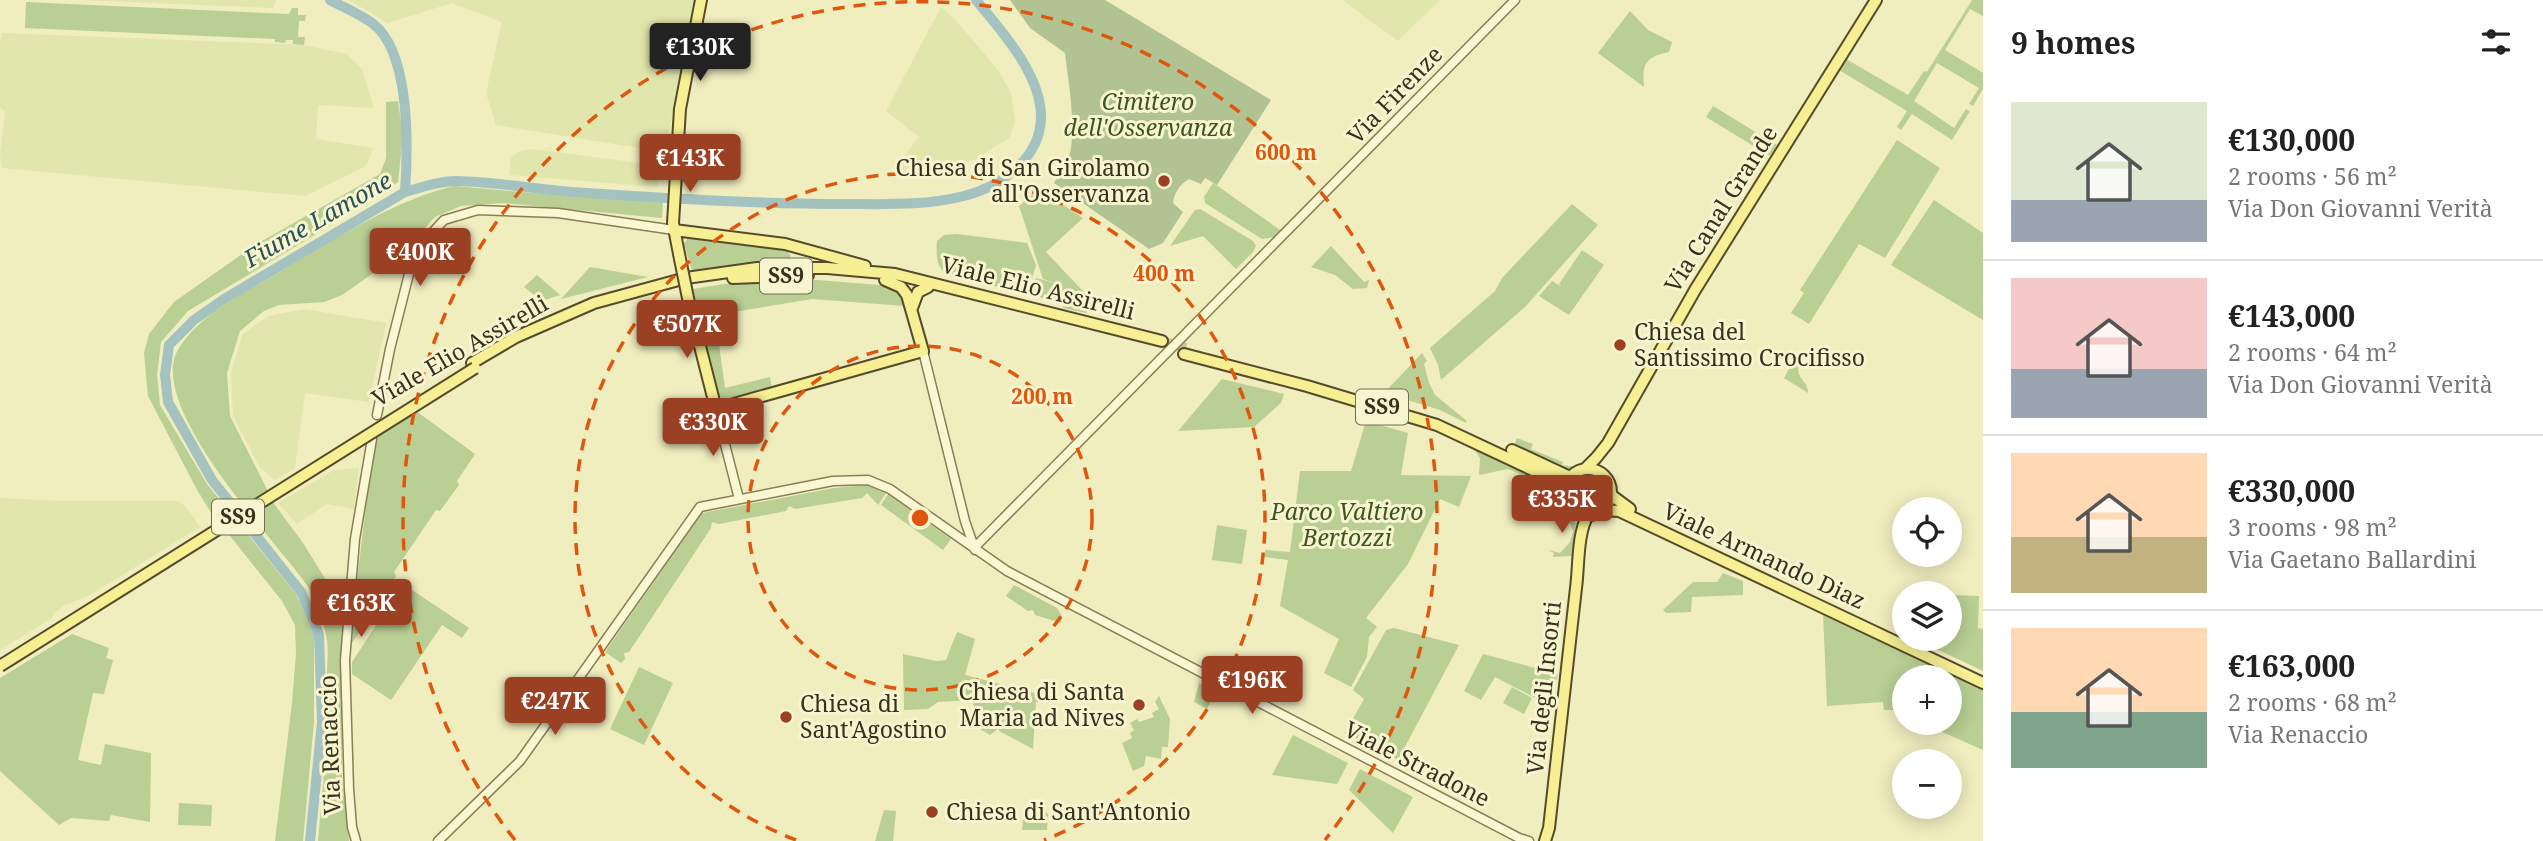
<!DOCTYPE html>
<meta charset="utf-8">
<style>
body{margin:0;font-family:"Noto Serif",serif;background:#f2f2f2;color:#222;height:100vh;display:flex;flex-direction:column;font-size:26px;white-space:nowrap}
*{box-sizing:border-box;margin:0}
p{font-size:23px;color:#767676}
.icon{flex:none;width:38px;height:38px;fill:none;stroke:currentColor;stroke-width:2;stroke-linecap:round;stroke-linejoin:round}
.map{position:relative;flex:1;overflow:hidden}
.details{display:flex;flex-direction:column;background:#fff;width:560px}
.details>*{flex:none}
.fabs{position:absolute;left:1892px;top:497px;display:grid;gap:14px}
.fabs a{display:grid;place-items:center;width:70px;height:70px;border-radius:50%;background:#fff;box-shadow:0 4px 18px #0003;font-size:35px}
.price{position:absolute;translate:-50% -60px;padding:0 16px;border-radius:7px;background:#9c4023;color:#fff;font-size:23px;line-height:46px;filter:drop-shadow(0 2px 4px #0008)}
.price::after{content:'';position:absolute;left:50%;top:42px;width:21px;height:16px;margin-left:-10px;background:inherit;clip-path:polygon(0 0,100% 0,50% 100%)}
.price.on{background:#222;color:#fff}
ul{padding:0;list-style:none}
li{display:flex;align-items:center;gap:21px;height:175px;padding:0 28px}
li+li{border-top:2px solid #e0e0e0}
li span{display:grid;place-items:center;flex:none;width:196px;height:140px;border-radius:0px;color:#555}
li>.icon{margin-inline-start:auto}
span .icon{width:84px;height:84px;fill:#fffc;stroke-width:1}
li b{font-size:30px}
h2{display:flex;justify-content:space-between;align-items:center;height:84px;padding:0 28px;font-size:30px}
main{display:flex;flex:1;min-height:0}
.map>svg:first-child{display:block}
</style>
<main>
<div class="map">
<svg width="1983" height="841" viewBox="0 0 1983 841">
<rect width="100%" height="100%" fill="#f0edbf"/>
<path fill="#e1e6ac" d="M76,0H275L276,1L273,8Z
M349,0H694L665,152L496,125L486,93L502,22L452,3L388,23Z
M1342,0H1440L1398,41Z
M941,7L954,18L998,70L1011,93L1015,121L1010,137L976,159L916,177L894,169L919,137L886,111Z
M2,33L304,45L346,54L362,69L374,108L318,105L316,139L373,148L370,158L364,167L305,196L2,168L0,155L5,112L0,107V40Z
M534,149L661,166L657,187L509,175L511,158L520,151Z
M304,309L386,323L369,402L305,393L295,468L275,480L260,468L233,416L231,373L243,334L268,316Z
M359,468L354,509L327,504L297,524L278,503L334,470Z
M0,498L62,501H178L186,507L200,527L88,596L65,605L55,612L52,618L0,650Z"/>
<path fill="#b9cf93" d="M1972,0H1983V16L1970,9L1945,50L1983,73V89L1973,106L1969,104L1979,88L1937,63L1914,101L1954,128L1966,109L1970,111L1952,140L1912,114L1901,130L1897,127L1907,111L1839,70L1846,59L1908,95L1924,71L1927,72Z
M26,2L289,14L292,8H298V15H306L305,21H299L298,37H305L304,45L293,44V40H286L285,43L275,42V39L25,28Z
M1630,11L1648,30L1672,42L1669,52C1645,57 1642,64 1644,87L1598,53Z
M398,101L403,136L398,182L323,230L188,311L161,342L157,375L160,405L207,484L296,594L314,636V722L303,841H275L292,703L296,653L295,625L282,601L210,511L196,488L148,396L144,353L149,334L174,302L255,245L380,174L386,158V102Z
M1713,106L1777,145L1770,156L1706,117Z
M1897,140L1940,168L1885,258L1859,244L1809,324L1791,313L1804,293L1800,290Z
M1213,183L1219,187L1280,230L1274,237L1262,239L1205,203L1204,197Z
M455,186L575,197L663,201L662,218L502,203L461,206L435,217L417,236L410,250L395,258L342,295L324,302L279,305L264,311L240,331L227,373L230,416L275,505L303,543L334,593L342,611V779L349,841H318C323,786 329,732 327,677C327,663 329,648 326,635C324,623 314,595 307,585C275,540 143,404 179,348C200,316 234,299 266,280C321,248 393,199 455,186Z
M1039,189L1083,218L1046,252L1096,305L1086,313L1063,308L1068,286L1063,303L1031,295L1036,278L1066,286L1043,279L1019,206Z
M1934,200L1983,233V320L1891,265Z
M1572,204L1598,225L1525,307L1441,380L1438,365L1430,348L1495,291L1502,278Z
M1200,209L1253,241L1256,246L1253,252L1236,269L1203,236L1170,246L1195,210Z
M957,234L1027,243L1036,265C1032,280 1029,289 1013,291L944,272C936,264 936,252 937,241L944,235Z
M693,236L756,243L786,250L791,256L786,263L693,274L684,244L688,238Z
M1331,246L1364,282L1369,280L1367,288L1353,289L1335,275L1311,267Z
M1582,250L1604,265L1569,315L1539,296L1552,281L1562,287L1559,284Z
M590,267L648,277L561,299Z
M537,275L560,295L542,301L524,287Z
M805,279L891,286C899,289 906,297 905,306L812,299L715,315L725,388L770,377L772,389L722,399L716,392L693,289L737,282Z
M1422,353L1427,361L1424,364L1429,383L1435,395L1467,421L1466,423L1440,410L1384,393Z
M1795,358C1800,364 1797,367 1799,374C1802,382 1808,383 1808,393L1784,378Z
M1222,379L1284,394L1281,403L1254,427L1178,431Z
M416,411L475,454L457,481L459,485L440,511L436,510L394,572L396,576L352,643L350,639L374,439Z
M1366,421L1408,433L1401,475L1471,476L1459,507L1440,499L1408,564L1366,618L1377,627L1369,637L1367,657L1351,687L1324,673L1339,639L1280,606L1288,560L1264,557L1265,550L1290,552L1300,471H1351Z
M1517,438L1533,444L1531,449L1563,462L1562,465L1576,467L1568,472L1514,446Z
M1470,443L1555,484L1560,491L1565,506L1576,523L1572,556L1553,557L1554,553L1548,550L1560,553L1570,542L1573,531L1558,492L1554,493L1551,488L1508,469L1479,475L1480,458Z
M867,485L886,493L878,505L867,493L862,498L795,509L789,506L786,511L719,524L712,522L711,528L629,652L624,653L625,659L621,663L605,652L702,513L834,488Z
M888,494L951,539L943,550L881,505Z
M1217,525L1247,530L1242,564L1212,560Z
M1723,573L1743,581V595L1692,597L1691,612L1666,613L1663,610L1693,582H1717Z
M403,584L469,628L462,638L442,625L391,700L352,674V662Z
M1014,585L1057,608L1062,616L1061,623L1035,615L1033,610L1028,611L1006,596Z
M1950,595L1979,596L1978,628L1983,629V671L1915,639H1950Z
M1823,613L1983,688V750L1922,723H1950V677H1904V714L1895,710H1884L1883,702L1827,706Z
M1394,628L1459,645L1398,760L1345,733L1364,699L1353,690L1386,630Z
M957,632L975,639L965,675L1051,697V702H1036L1033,749L999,731V728L990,735L975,726L973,700L938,702L928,709L904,710L903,654L936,661L946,660Z
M72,634L109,648L106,658L113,660L104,694L93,693L78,760L101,765L105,744L151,753L150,822L111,815L109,821L71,818L59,825L0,771V678Z
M1483,654L1558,674L1549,705L1495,677L1481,700L1464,691Z
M639,667L673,683L644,745L610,729Z
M1199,683L1216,692L1207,709L1194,702Z
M1512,687L1532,698L1524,714L1503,703Z
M1159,696L1170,719L1168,747H1162L1161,759L1146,756L1144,766L1133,771L1122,743L1132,738L1130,733L1134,730L1130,723L1137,719L1139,722L1154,717L1152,713L1159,709L1155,702Z
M1293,735L1348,763L1337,784L1272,775Z
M1360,769L1413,797L1393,833L1349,790Z
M179,803L212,805L211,826L178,825Z
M1024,809L1045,811L1048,814L1047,830H1022Z
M884,810L896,811L893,841H875Z"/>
<path fill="#b1c393" d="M1010,0H1105L1271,100L1217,185L1205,178L1201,184L1189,179C1180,184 1174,193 1173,203L1183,212L1163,243L1149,249L1054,183C1059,175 1065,167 1068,159C1078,134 1068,80 1065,53L1030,28Z"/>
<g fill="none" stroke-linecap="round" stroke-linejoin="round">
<path stroke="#a3c2c0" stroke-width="10" d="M330,0C343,7 360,14 372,23C411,51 408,148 405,192
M310,841L322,722L319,635L301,592L212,480L168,402L165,375L169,345L194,320L224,299L405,192C422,187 439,181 457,181C495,182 535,189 573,192C662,198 754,204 843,204C884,204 925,206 964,196C1000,187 1040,159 1041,118C1042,76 1002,31 976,0"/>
<path stroke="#cbc79e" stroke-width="10" stroke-dasharray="10 5" stroke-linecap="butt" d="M1162,341L1187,348"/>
<defs>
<path id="minor" d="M923,351L965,521L975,550
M716,409L739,499
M377,415L390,349L409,274L421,245L444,220L478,210L558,213L674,230
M974,548L1515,0
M356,841L352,827L349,789L345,660L355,539L372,439
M438,841L520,761L700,507L833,481L868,480L890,489L1007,571L1519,838L1529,841"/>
<path id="major" d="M674,230L785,244L865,266
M680,259L673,223L680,109L701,0
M733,278L808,275
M689,303L716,409L923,351L907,295L901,287L885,280
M912,308L918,292L928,287
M1184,354L1307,386L1437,425L1554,480L1560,484L1564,493
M472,363L516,337L594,303L686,278L757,268H827L895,274L1162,341
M1512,450L1570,477
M1565 492a23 23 0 1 1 46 0a23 23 0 1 1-46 0Z
M1585,469L1596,458L1608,443L1695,290L1876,0
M1611,495L1630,509
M1602,510L1619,511L1983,683
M1545,841L1549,828C1558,748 1567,668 1576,588C1579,566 1577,534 1588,515"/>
</defs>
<use href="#minor" stroke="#8a7e57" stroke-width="11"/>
<use href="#major" stroke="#574a2b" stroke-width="14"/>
<use href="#minor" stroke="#faf8d3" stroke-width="8"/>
<use href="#major" stroke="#f6ef94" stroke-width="10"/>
<defs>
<path id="major-bridge" d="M680,259L689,303
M0,666L475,368"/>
</defs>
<use href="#major-bridge" stroke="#574a2b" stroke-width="14" stroke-linecap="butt"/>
<use href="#major-bridge" stroke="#f6ef94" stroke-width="10"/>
</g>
<g fill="none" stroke="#df570d" stroke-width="3.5" stroke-dasharray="12 9">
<circle cx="920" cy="518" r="172"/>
<path d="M796 840A345 345 0 1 1 1044 840"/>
<path d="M515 840A517 517 0 1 1 1325 840"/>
</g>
<g fill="#9c4023" stroke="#f7f5cf" stroke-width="2.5">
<circle cx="1164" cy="181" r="7"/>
<circle cx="1620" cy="345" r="7"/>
<circle cx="1139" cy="705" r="7"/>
<circle cx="786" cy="717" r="7"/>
<circle cx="932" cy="812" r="7"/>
</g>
<g text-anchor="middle" stroke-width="6" stroke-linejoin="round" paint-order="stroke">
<g fill="#f7f5cf" stroke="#716c52" stroke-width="2">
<rect x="760" y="258.5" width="52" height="35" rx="5"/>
<rect x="1356" y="389.5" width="52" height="35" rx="5"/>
<rect x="212" y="499.5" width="52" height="35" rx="5"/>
</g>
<g font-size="21" font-weight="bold" fill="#38311c">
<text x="786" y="283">SS9</text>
<text x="1382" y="414">SS9</text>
<text x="238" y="524">SS9</text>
</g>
<g font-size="23" fill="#38311c" stroke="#f7f5cf">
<text transform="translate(1395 95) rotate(-46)" y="8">Via Firenze</text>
<text transform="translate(1721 209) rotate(-58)" y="8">Via Canal Grande</text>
<text transform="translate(1038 288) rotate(14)" y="8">Viale Elio Assirelli</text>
<text transform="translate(460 351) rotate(-30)" y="8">Viale Elio Assirelli</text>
<text transform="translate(1764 556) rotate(25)" y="8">Viale Armando Diaz</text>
<text transform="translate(1544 688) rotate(-84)" y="8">Via degli Insorti</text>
<text transform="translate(330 745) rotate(-92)" y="8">Via Renaccio</text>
<text transform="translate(1417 764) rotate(27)" y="8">Viale Stradone</text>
</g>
<g font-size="23" font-style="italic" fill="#3c5621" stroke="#f7f5cf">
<text x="1148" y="110">Cimitero<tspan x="1148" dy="26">dell'Osservanza</tspan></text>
<text x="1347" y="520">Parco Valtiero<tspan x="1347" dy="26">Bertozzi</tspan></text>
</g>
<g font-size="23" fill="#38311c" stroke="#f7f5cf" text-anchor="start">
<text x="1150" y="176" text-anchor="end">Chiesa di San Girolamo<tspan x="1150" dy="26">all'Osservanza</tspan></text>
<text x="1634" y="340">Chiesa del<tspan x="1634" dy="26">Santissimo Crocifisso</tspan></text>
<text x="1125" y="700" text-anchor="end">Chiesa di Santa<tspan x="1125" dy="26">Maria ad Nives</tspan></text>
<text x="800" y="712">Chiesa di<tspan x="800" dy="26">Sant'Agostino</tspan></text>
<text x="946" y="820">Chiesa di Sant'Antonio</text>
</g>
<g font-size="24" font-style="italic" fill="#2a5159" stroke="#f7f5cf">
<text transform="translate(318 220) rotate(-30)" y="8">Fiume Lamone</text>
</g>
</g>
<circle cx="920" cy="518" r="10" fill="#df570d" stroke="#f7f5cf" stroke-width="3.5"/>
<g font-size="21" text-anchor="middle" font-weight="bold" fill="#df570d" stroke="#f7f5cf" stroke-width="6" stroke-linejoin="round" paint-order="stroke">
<text x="1286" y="160">600 m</text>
<text x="1164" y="281">400 m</text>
<text x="1042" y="404">200 m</text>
</g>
</svg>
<div class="fabs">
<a><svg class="icon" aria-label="locate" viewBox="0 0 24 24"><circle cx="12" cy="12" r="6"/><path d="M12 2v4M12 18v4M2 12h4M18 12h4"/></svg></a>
<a><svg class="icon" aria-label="layers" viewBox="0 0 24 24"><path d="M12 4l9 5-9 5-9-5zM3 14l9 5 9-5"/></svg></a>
<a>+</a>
<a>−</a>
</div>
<b class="price on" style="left:700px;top:83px">€130K</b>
<b class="price" style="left:690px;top:194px">€143K</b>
<b class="price" style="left:420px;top:288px">€400K</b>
<b class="price" style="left:687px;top:360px">€507K</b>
<b class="price" style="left:713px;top:458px">€330K</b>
<b class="price" style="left:1562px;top:535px">€335K</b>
<b class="price" style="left:361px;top:639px">€163K</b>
<b class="price" style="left:1252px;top:716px">€196K</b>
<b class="price" style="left:555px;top:737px">€247K</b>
</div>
<section class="details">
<h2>9 homes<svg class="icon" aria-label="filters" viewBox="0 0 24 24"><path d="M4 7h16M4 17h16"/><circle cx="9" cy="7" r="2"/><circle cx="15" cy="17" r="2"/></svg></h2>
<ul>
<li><span style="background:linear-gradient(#dfe7d0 70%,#9aa5b1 0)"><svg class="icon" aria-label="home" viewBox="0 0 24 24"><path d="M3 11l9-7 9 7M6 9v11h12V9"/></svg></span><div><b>€130,000</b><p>2 rooms · 56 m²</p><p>Via Don Giovanni Verità</p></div></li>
<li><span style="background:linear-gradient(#f6c9c9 65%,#9aa5b1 0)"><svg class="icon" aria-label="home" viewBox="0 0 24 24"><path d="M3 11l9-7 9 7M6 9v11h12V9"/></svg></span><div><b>€143,000</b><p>2 rooms · 64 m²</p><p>Via Don Giovanni Verità</p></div></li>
<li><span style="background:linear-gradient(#ffd9b3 60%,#c2b280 0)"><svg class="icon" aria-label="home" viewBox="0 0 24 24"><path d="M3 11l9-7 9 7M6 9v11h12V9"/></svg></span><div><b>€330,000</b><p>3 rooms · 98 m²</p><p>Via Gaetano Ballardini</p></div></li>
<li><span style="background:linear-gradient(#ffd9b3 60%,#7fa58c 0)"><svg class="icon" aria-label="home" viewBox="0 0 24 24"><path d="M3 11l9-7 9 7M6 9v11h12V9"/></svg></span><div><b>€163,000</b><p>2 rooms · 68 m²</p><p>Via Renaccio</p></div></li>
</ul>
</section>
</main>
